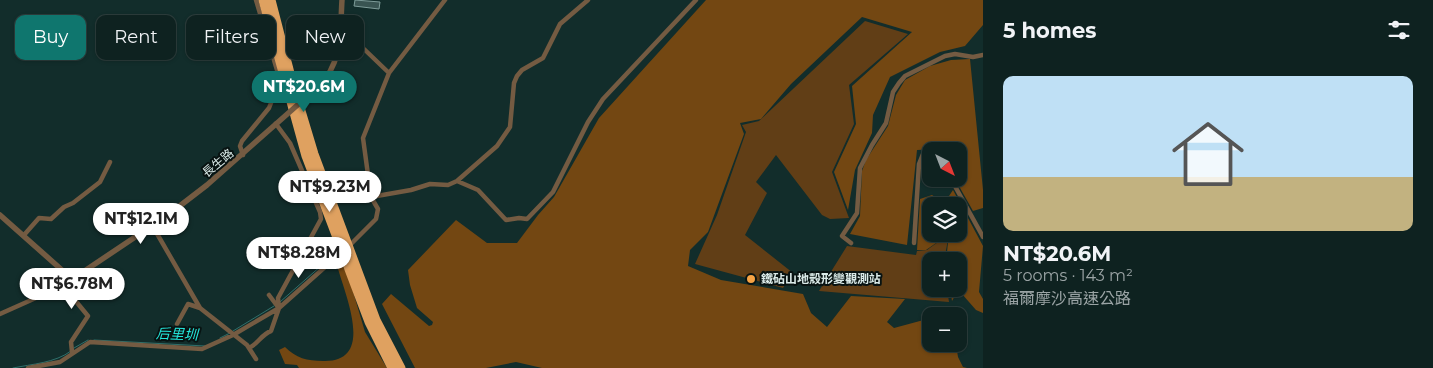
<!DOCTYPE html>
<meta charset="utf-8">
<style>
body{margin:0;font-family:Montserrat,"Noto Sans TC",sans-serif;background:#172a29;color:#f1f3f6;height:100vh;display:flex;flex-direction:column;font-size:19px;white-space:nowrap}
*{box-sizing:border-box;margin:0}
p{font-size:16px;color:#9ba4a5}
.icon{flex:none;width:28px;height:28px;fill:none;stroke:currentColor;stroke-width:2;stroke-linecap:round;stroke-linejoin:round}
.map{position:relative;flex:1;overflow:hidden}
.drawer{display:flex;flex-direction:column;background:#0e2220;width:450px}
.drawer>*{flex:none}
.top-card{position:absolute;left:15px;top:15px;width:475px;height:45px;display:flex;gap:10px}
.needle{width:32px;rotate:138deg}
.fabs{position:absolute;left:922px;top:142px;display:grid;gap:10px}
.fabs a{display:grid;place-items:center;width:45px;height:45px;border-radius:10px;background:#0e2220;box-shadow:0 1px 4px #0004,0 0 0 1px #2e3f3e;font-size:25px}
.price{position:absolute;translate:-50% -42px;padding:0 11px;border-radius:18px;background:#fff;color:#222;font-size:16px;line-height:32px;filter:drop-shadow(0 1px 2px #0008)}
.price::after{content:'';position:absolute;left:50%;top:30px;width:15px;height:11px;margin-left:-8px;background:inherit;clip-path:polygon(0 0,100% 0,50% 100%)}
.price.selected{background:#0f766e;color:#fff}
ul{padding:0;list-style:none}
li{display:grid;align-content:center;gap:10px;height:265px;padding:0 20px}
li+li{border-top:1px solid #2e3f3e}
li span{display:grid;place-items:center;height:155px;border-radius:10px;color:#555}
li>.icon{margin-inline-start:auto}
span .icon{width:90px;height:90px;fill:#fffc;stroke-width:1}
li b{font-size:21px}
h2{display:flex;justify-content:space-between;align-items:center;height:60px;padding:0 20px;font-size:21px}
.pill{padding:0 18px;border-radius:10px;background:#0e2220;box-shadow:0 1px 4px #0004,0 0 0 1px #2e3f3e;font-size:18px;line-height:45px}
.pill.selected{background:#0f766e;color:#fff}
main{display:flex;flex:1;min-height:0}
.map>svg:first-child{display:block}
</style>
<main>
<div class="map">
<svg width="983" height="368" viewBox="0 0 983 368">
<rect width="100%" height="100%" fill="#122d2b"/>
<path fill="#613e16" d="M865,21L908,34L849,85L854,124L832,172L849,218L830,219L822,215L776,155L756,182L767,193L745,235L793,273L783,288L695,264L717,215L746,132L742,125L759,121Z
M949,234L944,261H931V289H947L949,302L819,291L847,246L916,255L917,251L927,250Z"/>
<path fill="#734712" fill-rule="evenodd" d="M706,0H983V25L965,46L940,52L890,77L873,115L872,133L855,170L848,210L834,172L856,124L852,86L912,32L862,17L791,84L761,119L740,123L744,134L708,232L690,250L688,266L721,280L803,294L811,313L827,327L851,296L905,299L887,322L894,328L931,318V344H956L958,357L963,367L967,368H542L516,362L486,368H415L382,304L391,294L429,326L432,325L433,322L417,308L410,285L408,270L456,220L487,243H517L538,215L554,197L599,118Z
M970,59L983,190V208L973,211L955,179H959V151H939L938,149L917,150L907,245L850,234L860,216L862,171L866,160L888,126L896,95L905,80L930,66L951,60Z
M953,190L983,246L979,292L983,299V313L976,310L962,294H956L952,301L950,289H959V261H946L949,234L926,250H917L920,199L932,195L942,202L947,199ZM931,206H959V234H931Z
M341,263L349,278L365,332L387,368H299L297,365L285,364L279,350L285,347C296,358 307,361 323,361C377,363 344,293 337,265Z"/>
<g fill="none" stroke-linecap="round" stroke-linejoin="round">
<path stroke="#2f706b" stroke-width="1" d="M280,302L322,265
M233,331L274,306
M220,338L230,333
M94,340L205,346
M74,348L88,340
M13,368C32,364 55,363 71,351"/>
</g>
<path fill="#395452" stroke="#7e9c99" d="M355,0L380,2L379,9L354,6Z"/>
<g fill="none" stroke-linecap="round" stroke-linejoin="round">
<path stroke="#745b42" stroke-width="4.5" d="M339,52L354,53L364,49L389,73
M243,155L240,146L242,141L269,108L280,80L256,0
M951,179L983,237
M457,181L497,146L510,127L514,83L517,76L522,70L543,58L560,24L588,0
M371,197L411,190L430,184L448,185L457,181L478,190L506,220L519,218L527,219L553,192L588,122L603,99L696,0
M152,225L200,308L247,345L256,359
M24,235L39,218L51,219L64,207L73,203L100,182L110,162
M851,243L842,236L857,213L860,168L872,145L886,123L893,92L899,83L905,76L945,56L955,54L973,57L983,55
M914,243L919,164L923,154L931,153
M349,246L376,219L378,209L371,197L363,138L389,73L445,0
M67,273L60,282L88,316L71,342L72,352
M269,295L278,307
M0,314L38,297L60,282
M177,324L188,304L200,308
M249,348C258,344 262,334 271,331L279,308L278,298L321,219L320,212L290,143L276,124
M28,368L60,362L90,342L202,349L233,335L279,308L343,251"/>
<path stroke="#745b42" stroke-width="5.5" d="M319,86C343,62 340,31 342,0
M0,215L63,271L67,273L80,274L168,215L207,185L276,124"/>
<path stroke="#dfa160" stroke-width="9" d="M263,0L306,156L369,322L392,368
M271,0L292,81L314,154L376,320L401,368"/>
<path stroke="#745b42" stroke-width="5.5" d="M276,124L319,86"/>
</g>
<circle fill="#f5a345" stroke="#081312" stroke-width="2" cx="751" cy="279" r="5"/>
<g text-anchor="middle" stroke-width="4" stroke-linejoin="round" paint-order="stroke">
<g font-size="12" fill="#dbebe9" stroke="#081312">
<text transform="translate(218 163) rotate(-40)" y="4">長生路</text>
</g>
<g font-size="12" font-weight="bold" fill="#dbebe9" stroke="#081312" text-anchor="start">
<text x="761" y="283">鐵砧山地殼形變觀測站</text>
</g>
<g font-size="14" font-style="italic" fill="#24e6db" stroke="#081312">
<text transform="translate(177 334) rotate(2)" y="5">后里圳</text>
</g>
</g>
</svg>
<div class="fabs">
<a><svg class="needle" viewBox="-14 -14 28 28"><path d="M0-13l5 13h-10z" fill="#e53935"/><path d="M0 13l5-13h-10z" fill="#9ba4a5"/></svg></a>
<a><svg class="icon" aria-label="layers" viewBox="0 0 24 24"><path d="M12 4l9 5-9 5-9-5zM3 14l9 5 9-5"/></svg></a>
<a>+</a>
<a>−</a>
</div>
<b class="price selected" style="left:304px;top:113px">NT$20.6M</b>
<b class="price" style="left:330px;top:213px">NT$9.23M</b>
<b class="price" style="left:141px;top:245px">NT$12.1M</b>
<b class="price" style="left:299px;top:279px">NT$8.28M</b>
<b class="price" style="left:72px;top:310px">NT$6.78M</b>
<div class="top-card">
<a class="pill selected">Buy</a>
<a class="pill">Rent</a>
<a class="pill">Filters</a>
<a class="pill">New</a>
</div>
</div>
<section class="drawer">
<h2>5 homes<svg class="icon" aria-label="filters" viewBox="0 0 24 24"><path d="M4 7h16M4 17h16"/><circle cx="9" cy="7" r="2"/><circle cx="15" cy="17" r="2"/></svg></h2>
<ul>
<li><span style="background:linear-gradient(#bfe0f5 65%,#c2b280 0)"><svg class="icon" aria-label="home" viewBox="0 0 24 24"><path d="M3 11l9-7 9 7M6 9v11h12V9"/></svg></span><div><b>NT$20.6M</b><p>5 rooms · 143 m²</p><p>福爾摩沙高速公路</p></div></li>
</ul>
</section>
</main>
